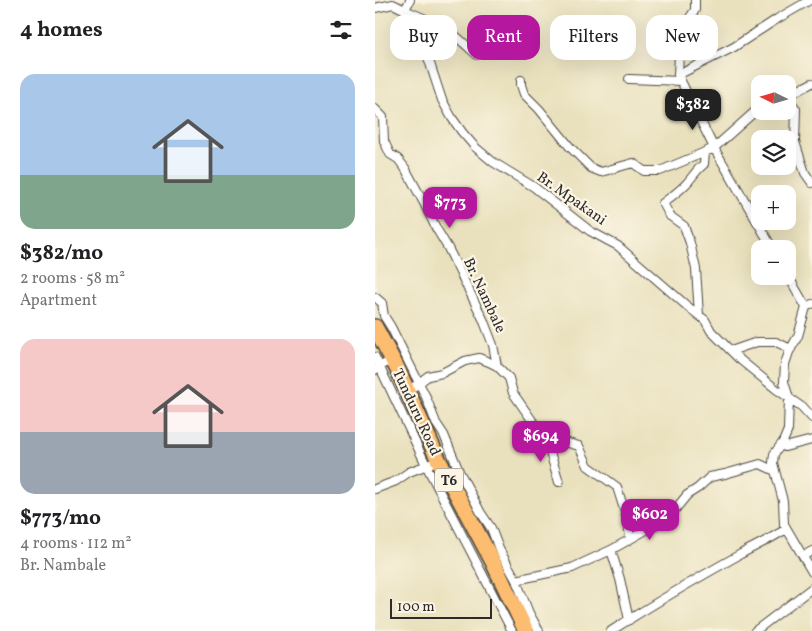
<!DOCTYPE html>
<meta charset="utf-8">
<style>
body{margin:0;font-family:Vollkorn,serif;background:#f2f2f2;color:#202124;height:100vh;display:flex;flex-direction:column;font-size:19px;white-space:nowrap}
*{box-sizing:border-box;margin:0}
p{font-size:16px;color:#757577}
.icon{flex:none;width:28px;height:28px;fill:none;stroke:currentColor;stroke-width:2;stroke-linecap:round;stroke-linejoin:round}
.map{position:relative;flex:1;overflow:hidden}
.details{display:flex;flex-direction:column;background:#fff;width:375px}
.details>*{flex:none}
.guide{position:absolute;left:15px;top:15px;width:346px;height:45px;display:flex;gap:10px}
.needle{width:32px;rotate:275deg}
.tools{position:absolute;left:376px;top:75px;display:grid;gap:10px}
.tools a{display:grid;place-items:center;width:45px;height:45px;border-radius:10px;background:#fff;box-shadow:0 5px 20px #0002;font-size:25px}
.scale{position:absolute;left:15px;bottom:12px;width:102px;box-sizing:border-box;padding-left:5px;border:2px solid #2b2b2b;border-top:0;font-size:14px;line-height:18px;white-space:nowrap;color:#2b2b2b;-webkit-text-stroke:4px #fcf5e5;paint-order:stroke}
.price{position:absolute;translate:-50% -42px;padding:0 11px;border-radius:10px;background:#b5179e;color:#fff;font-size:16px;line-height:32px;filter:drop-shadow(0 1px 2px #0008)}
.price::after{content:'';position:absolute;left:50%;top:30px;width:15px;height:11px;margin-left:-8px;background:inherit;clip-path:polygon(0 0,100% 0,50% 100%)}
.price.selected{background:#222;color:#fff}
ul{padding:0;list-style:none}
li{display:grid;align-content:center;gap:10px;height:265px;padding:0 20px}
li span{display:grid;place-items:center;height:155px;border-radius:15px;color:#555}
li>.icon{margin-inline-start:auto}
span .icon{width:90px;height:90px;fill:#fffc;stroke-width:1}
li b{font-size:21px}
h2{display:flex;justify-content:space-between;align-items:center;height:60px;padding:0 20px;font-size:21px}
.tag{padding:0 18px;border-radius:15px;background:#fff;box-shadow:0 5px 20px #0002;font-size:18px;line-height:45px}
.tag.selected{background:#b5179e;color:#fff}
main{display:flex;flex:1;min-height:0}
.map>svg:first-child{display:block}
</style>
<main>
<section class="details">
<h2>4 homes<svg class="icon" aria-label="filters" viewBox="0 0 24 24"><path d="M4 7h16M4 17h16"/><circle cx="9" cy="7" r="2"/><circle cx="15" cy="17" r="2"/></svg></h2>
<ul>
<li><span style="background:linear-gradient(#a9c7e8 65%,#7fa58c 0)"><svg class="icon" aria-label="home" viewBox="0 0 24 24"><path d="M3 11l9-7 9 7M6 9v11h12V9"/></svg></span><div><b>$382/mo</b><p>2 rooms · 58 m²</p><p>Apartment</p></div></li>
<li><span style="background:linear-gradient(#f6c9c9 60%,#9aa5b1 0)"><svg class="icon" aria-label="home" viewBox="0 0 24 24"><path d="M3 11l9-7 9 7M6 9v11h12V9"/></svg></span><div><b>$773/mo</b><p>4 rooms · 112 m²</p><p>Br. Nambale</p></div></li>
</ul>
</section>
<div class="map">
<svg width="437" height="631" viewBox="0 0 437 631">
<rect width="100%" height="100%" fill="#fcf5e5"/>
<filter id="ink" filterUnits="userSpaceOnUse"><feTurbulence type="fractalNoise" baseFrequency=".02" numOctaves="2"/><feDisplacementMap in="SourceGraphic" scale="10" xChannelSelector="R" yChannelSelector="G"/><feConvolveMatrix kernelMatrix="1 2 1 2 8 2 1 2 1" color-interpolation-filters="sRGB"/></filter>
<filter id="wash" filterUnits="userSpaceOnUse"><feTurbulence type="fractalNoise" baseFrequency=".0096" numOctaves="4" result="noise"/><feDisplacementMap in="SourceGraphic" scale="20" xChannelSelector="R" yChannelSelector="G"/><feGaussianBlur stdDeviation="1.12" result="paint"/><feColorMatrix in="noise" values="0 0 0 0 0 0 0 0 0 0 0 0 0 0 0 0 0 1.4 0 .05"/><feComposite in="paint" operator="in"/></filter>
<g filter="url(#wash)">
<rect width="100%" height="100%" fill="#e9e1bd"/>
</g>
<g filter="url(#ink)">
<g fill="none" stroke-linecap="round" stroke-linejoin="round">
<defs>
<path id="street" d="M320,0V10L305,32L303,75L339,148L398,249
M0,8L18,4L30,10L35,0
M30,10L42,24L67,100L77,118L87,132L100,147L118,162L159,187L215,231L243,246L312,306L330,320L336,331L363,358L401,389L427,407L437,418
M32,11L72,28L102,55
M303,75L359,47L402,19L435,0
M254,79L306,81
M146,80V85L149,94L164,109L195,147L216,168L226,172L258,163L269,171H285L316,158L339,148L385,107
M412,96L421,109L420,142L430,173L437,183
M412,96L437,83
M0,109L8,117L9,141L15,154L23,159L30,168L49,203L61,228L73,248L108,319L118,345L122,366
M412,274L431,307
M0,297L7,303L9,316L16,327L51,397L61,423L69,435L84,471L106,513L116,528L124,549L141,580L154,613L164,631
M437,304L431,307L423,336L414,352L410,364L409,382L414,398L413,430L408,442L399,454L398,463L408,501L409,524L437,572
M324,315L321,269L315,243L309,226L295,216L288,203C296,197 303,192 310,185C317,178 321,170 329,164L330,152
M356,351L382,342H401L416,349
M0,357L53,469L137,631
M0,370L17,359
M40,386L53,376L67,373L90,361L104,358L114,362L122,366L134,378L138,393L168,436L204,446L213,466L242,487L253,522L255,539
M168,436L174,449L184,482
M406,445L410,447L437,440
M0,489L21,481L34,472L55,464
M236,550L245,579L254,620
M428,556L437,551
M141,580L197,568L236,550L294,517L312,495L323,488L335,477L350,474L385,464L400,471
M236,631C278,604 321,579 364,555C380,546 396,539 411,529
M380,631L437,588"/>
<path id="highway" d="M0,327L22,368L63,459L118,562L151,631"/>
</defs>
<use href="#street" stroke="#484641" stroke-width="10"/>
<use href="#highway" stroke="#484641" stroke-width="18"/>
<use href="#street" stroke="#fff" stroke-width="8"/>
<use href="#highway" stroke="#fcbd6f" stroke-width="15"/>
</g>
</g>
<g text-anchor="middle" stroke-width="4.5" stroke-linejoin="round" paint-order="stroke">
<rect fill="#fcf5e5" stroke="#6a6863" stroke-width="1" x="60" y="468.5" width="28" height="23" rx="4"/>
<g font-size="14" font-weight="bold" fill="#2b2b2b">
<text x="74" y="485">T6</text>
</g>
<g font-size="15" fill="#2b2b2b" stroke="#fcf5e5">
<text transform="translate(197 198) rotate(35)" y="5">Br. Mpakani</text>
<text transform="translate(110 295) rotate(65)" y="5">Br. Nambale</text>
<text transform="translate(42 412) rotate(65)" y="5">Tunduru Road</text>
</g>
</g>
</svg>
<div class="tools">
<a><svg class="needle" viewBox="-14 -14 28 28"><path d="M0-13l5 13h-10z" fill="#e53935"/><path d="M0 13l5-13h-10z" fill="#757577"/></svg></a>
<a><svg class="icon" aria-label="layers" viewBox="0 0 24 24"><path d="M12 4l9 5-9 5-9-5zM3 14l9 5 9-5"/></svg></a>
<a>+</a>
<a>−</a>
</div>
<div class="scale">100 m</div>
<b class="price selected" style="left:318px;top:131px">$382</b>
<b class="price" style="left:75px;top:229px">$773</b>
<b class="price" style="left:166px;top:463px">$694</b>
<b class="price" style="left:275px;top:541px">$602</b>
<div class="guide">
<a class="tag">Buy</a>
<a class="tag selected">Rent</a>
<a class="tag">Filters</a>
<a class="tag">New</a>
</div>
</div>
</main>
